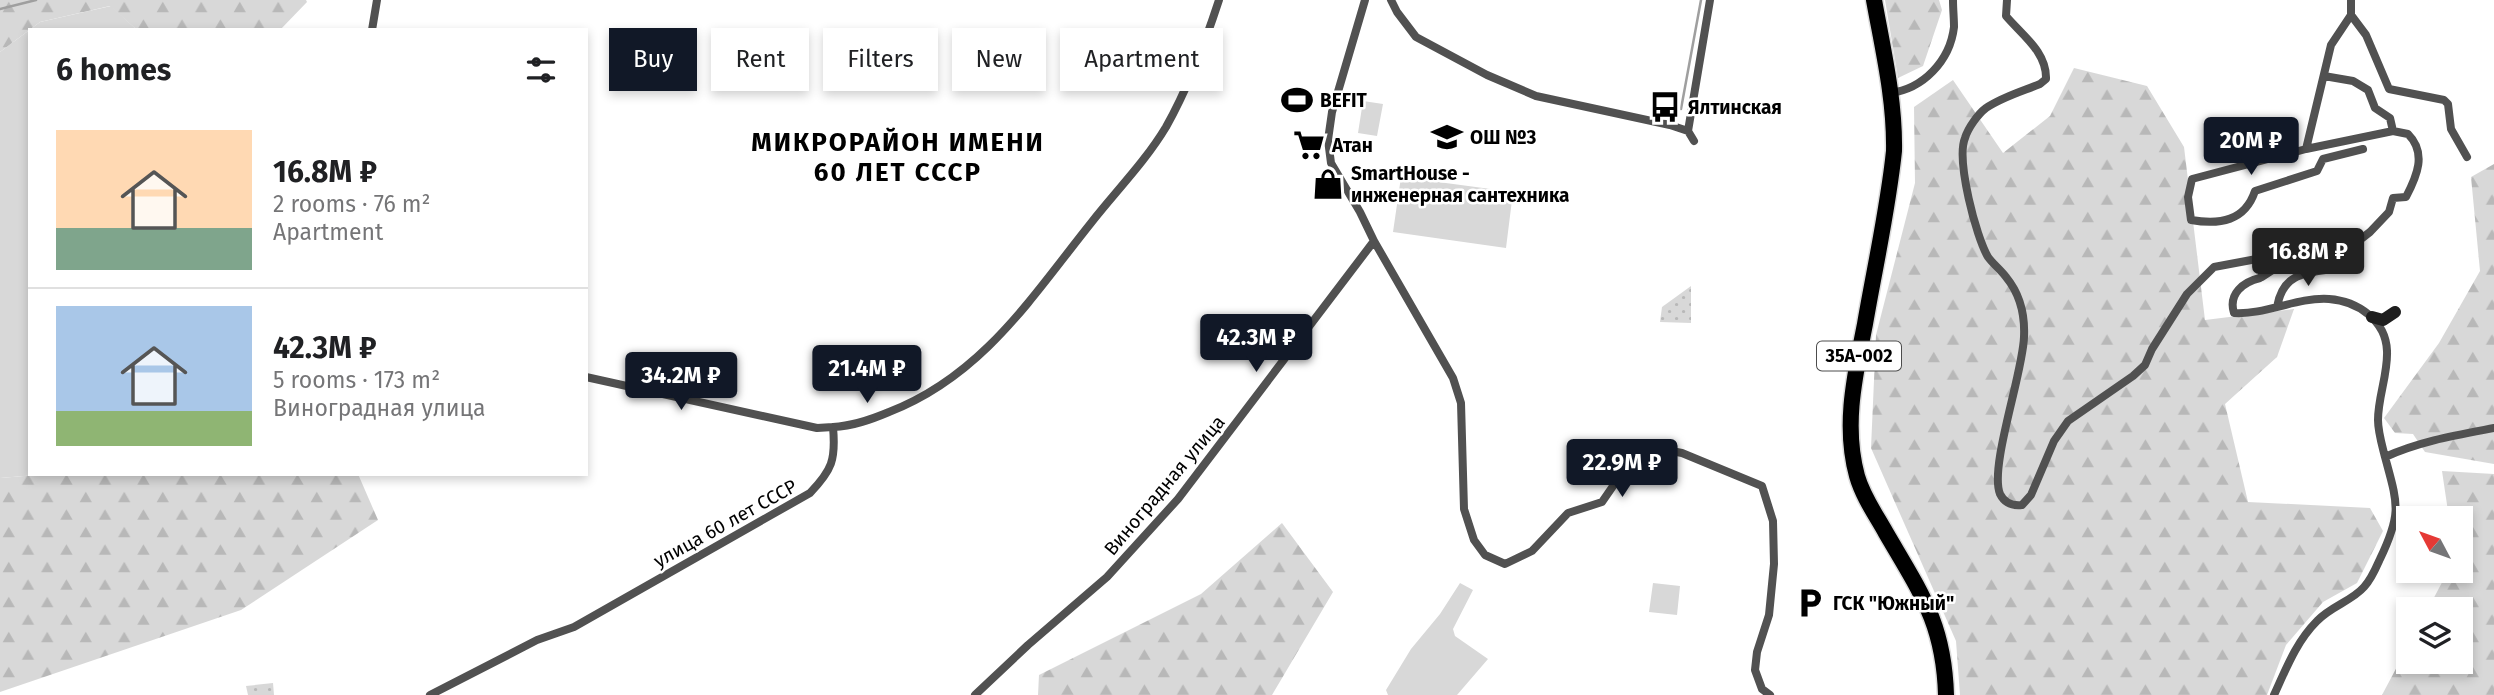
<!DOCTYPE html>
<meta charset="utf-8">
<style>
body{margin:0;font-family:"Fira Sans",sans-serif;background:#f6f6f6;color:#202124;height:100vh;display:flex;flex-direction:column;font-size:26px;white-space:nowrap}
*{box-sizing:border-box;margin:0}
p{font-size:23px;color:#757577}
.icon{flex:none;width:38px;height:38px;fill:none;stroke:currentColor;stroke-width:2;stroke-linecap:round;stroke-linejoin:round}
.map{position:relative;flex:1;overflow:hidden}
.details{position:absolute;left:28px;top:28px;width:560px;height:448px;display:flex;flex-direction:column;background:#fff;border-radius:0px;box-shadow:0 4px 10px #0003}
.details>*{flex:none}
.hud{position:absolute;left:609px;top:28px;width:665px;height:63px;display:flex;gap:14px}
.needle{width:46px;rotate:311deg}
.buttons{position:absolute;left:2396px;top:506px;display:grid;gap:14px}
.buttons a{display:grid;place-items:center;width:77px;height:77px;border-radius:0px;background:#fff;box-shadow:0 4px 10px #0003;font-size:35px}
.price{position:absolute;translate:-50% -60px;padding:0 16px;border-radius:7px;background:#111827;color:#fff;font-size:23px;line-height:46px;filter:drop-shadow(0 2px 4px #0008)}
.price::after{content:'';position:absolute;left:50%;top:42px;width:21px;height:16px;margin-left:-10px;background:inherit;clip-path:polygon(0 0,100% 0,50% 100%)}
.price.on{background:#222;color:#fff}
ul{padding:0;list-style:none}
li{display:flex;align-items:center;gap:21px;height:175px;padding:0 28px}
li+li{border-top:2px solid #e0e0e0}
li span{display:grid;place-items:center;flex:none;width:196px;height:140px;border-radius:0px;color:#555}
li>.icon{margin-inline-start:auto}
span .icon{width:84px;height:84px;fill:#fffc;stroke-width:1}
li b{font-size:30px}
h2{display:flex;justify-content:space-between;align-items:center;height:84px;padding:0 28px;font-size:30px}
.chip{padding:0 24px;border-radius:0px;background:#fff;box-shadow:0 4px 10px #0003;font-size:24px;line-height:63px}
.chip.on{background:#111827;color:#fff}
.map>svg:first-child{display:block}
</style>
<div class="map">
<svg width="2494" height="695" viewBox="0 0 2494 695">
<defs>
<pattern id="forest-firs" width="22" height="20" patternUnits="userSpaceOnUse" patternTransform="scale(1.75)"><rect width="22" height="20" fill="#d8d8d8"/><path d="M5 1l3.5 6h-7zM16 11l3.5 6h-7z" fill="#b8b8b8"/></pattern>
<pattern id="park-dots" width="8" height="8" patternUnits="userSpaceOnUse" patternTransform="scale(1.75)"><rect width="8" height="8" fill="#d8d8d8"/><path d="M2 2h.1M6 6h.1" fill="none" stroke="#b8b8b8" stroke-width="1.8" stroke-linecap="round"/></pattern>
</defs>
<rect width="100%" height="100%" fill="#fff"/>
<path fill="#d8d8d8" d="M111,6L137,30H30V474H48L0,478V52L40,22Z
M1363,101L1383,104L1377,136L1358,133Z
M1401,177L1513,192L1506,248L1393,232Z
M1460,583L1473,590L1453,629L1455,636L1488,659L1457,695H1388L1386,690L1411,649L1440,614Z
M1653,583L1680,586L1677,615L1649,612Z"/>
<path fill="url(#forest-firs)" d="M0,0H306L307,2L280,30H137L110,6L40,22L0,52Z
M1885,0H1939L1942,10L1923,66L1898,78Z
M2074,68L2147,86L2184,147L2205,320L2294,309L2277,357L2225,404L2248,502L2370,508L2383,531L2357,583L2323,602L2286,645L2267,695H1960L1956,641L1871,448L1876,335L1915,183L1914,107L1953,80L2003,153L2050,116Z
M2494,164V464L2425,452L2413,434L2395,433L2384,418L2439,343L2480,271L2471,177Z
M2442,471L2494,474V695H2382L2408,646V662H2460V609H2428L2448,571L2460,570V518H2449Z
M48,474H358L378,520L241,610L0,692V478Z
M1282,523L1333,592L1272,695H1038L1039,675L1201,594Z"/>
<path fill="url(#park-dots)" d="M1691,286V323L1660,322L1662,307Z
M273,683L274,695H248L246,686Z"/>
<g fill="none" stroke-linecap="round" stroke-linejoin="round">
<path stroke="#9f9f9f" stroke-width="2.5" d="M0,9L36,0
M1681,109L1701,0"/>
<defs>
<path id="highway" d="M1874,0C1883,50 1895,100 1894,151C1888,209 1875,266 1865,324C1855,375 1843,425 1857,476C1863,497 1876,515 1886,533C1921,593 1944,624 1946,695"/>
</defs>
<use href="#highway" stroke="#dbdbdb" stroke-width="19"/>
<path stroke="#515151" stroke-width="8" d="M1391,0L1397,12L1416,37L1487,75L1536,96L1670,125L1688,131
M2007,0L2006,16C2022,35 2047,52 2046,79L2040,84C2023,91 2002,97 1986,108C1978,114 1968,128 1965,138C1956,160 1976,237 1988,257C1993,264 2001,270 2006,277C2020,294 2025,316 2024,337C2023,373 1989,467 2000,494C2005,504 2013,506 2022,505L2031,495L2054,441L2068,421L2133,376L2145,365L2152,349L2187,294L2214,267L2262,258L2268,266L2260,278C2243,282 2228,294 2234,313C2266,315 2296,297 2329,299C2357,301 2386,320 2387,351C2388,374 2378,397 2378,420C2378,432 2382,445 2385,457
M2351,0V15L2331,45L2306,149L2192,179L2188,197L2191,220C2220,225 2245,221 2255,191L2317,171L2323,159L2363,149
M2351,15L2366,35L2389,89L2444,100L2448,104L2451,129L2467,157
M372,30L377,0
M1890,93C1923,89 1950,61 1954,27C1954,19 1953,9 1953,0
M1694,141L1688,131L1710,0
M2306,149L2393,131L2390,118L2375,108L2368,90L2353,81L2324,76
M1374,241L1453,378L1461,403L1464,509L1474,540L1485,555L1505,564L1532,551L1568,513L1602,502L1620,476L1638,458L1661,449L1682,453L1762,486L1773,521L1774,564L1769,615L1757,652L1755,670L1762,689L1770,695
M2262,277L2288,260L2348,249L2370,232L2389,212L2393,198L2406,197C2417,176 2427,153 2408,134L2393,131
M2277,307C2283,273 2305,273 2334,269
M586,377L817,428L833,427
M430,695L537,640L574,627L810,493C832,470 836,460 833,427C853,426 870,420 889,412C982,376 1031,298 1091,223C1116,191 1145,162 1166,127C1188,88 1205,43 1219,0
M975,695L1028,645L1107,577L1178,499L1374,241L1360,212L1331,163L1328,140L1332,112L1365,0
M2274,695C2286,669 2296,642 2317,621C2331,606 2352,601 2364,587C2371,580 2376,568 2380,559C2402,513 2398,505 2385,457C2420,441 2457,435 2494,428"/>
<path stroke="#1e1e1e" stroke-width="12" d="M2372,317L2383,320L2395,312"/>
<use href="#highway" stroke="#000" stroke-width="16"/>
</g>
<defs>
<symbol id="stadium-bare" viewBox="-9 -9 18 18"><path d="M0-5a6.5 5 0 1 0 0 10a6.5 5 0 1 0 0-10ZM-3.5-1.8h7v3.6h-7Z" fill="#000" stroke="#fff" stroke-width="2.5" paint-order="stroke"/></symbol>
<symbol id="bus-bare" viewBox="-9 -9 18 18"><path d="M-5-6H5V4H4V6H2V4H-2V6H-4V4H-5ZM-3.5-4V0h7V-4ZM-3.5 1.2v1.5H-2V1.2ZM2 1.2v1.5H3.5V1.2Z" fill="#000" stroke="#fff" stroke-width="2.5" paint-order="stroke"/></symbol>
<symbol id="school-bare" viewBox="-9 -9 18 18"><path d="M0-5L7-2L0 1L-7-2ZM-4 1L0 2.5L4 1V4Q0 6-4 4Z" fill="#000" stroke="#fff" stroke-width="2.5" paint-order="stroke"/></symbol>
<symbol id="supermarket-bare" viewBox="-9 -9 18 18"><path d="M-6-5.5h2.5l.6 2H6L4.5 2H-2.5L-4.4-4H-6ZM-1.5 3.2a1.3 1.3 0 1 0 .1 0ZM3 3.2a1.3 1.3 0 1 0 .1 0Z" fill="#000" stroke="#fff" stroke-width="2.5" paint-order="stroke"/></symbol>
<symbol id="shop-bare" viewBox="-9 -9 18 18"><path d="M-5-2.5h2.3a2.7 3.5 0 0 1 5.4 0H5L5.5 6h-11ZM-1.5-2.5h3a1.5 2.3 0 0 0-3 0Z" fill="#000" stroke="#fff" stroke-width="2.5" paint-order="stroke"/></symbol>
<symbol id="parking-bare" viewBox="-9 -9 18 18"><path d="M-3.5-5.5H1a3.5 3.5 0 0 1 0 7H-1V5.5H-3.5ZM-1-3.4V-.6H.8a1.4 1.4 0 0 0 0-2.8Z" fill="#000" stroke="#fff" stroke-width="2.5" paint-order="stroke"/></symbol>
</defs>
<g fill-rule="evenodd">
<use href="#stadium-bare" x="1275" y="78" width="44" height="44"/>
<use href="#bus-bare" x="1643" y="85" width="44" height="44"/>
<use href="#school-bare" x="1425" y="115" width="44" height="44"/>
<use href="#supermarket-bare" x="1287" y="123" width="44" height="44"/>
<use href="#shop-bare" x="1306" y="162" width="44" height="44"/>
<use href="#parking-bare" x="1788" y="581" width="44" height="44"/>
</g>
<g text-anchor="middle" stroke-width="5" stroke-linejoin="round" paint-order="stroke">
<rect fill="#fff" stroke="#4c4c4c" stroke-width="2" x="1817" y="341.5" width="84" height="29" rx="5"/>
<g font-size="18" font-weight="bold" fill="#000">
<text x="1859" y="362">35А-002</text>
</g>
<g font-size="19" font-weight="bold" fill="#000" stroke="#fff" text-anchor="start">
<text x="1320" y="107">BEFIT</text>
<text x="1688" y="114">Ялтинская</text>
<text x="1470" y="144">ОШ №3</text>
<text x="1332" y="152">Атан</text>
<text x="1351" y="180">SmartHouse -<tspan x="1351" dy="22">инженерная сантехника</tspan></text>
<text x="1833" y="610">ГСК "Южный"</text>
</g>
<g font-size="19" fill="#000" stroke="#fff">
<text transform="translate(1164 485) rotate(-50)" y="7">Виноградная улица</text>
<text transform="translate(725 523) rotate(-29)" y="7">улица 60 лет СССР</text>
</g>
<g font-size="26" font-weight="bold" letter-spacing="2" fill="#000" stroke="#fff">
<text x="898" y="151">МИКРОРАЙОН ИМЕНИ<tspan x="898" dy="30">60 ЛЕТ СССР</tspan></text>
</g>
</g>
</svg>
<div class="buttons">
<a><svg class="needle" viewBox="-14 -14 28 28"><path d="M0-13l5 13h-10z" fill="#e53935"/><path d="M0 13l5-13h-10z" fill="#757577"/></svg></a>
<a><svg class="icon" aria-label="layers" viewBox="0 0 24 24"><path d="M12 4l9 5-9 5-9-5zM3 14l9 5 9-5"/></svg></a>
</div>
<b class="price" style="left:2251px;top:177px">20M ₽</b>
<b class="price on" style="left:2308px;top:288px">16.8M ₽</b>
<b class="price" style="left:1256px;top:374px">42.3M ₽</b>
<b class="price" style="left:867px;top:405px">21.4M ₽</b>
<b class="price" style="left:681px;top:412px">34.2M ₽</b>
<b class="price" style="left:1622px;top:499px">22.9M ₽</b>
<div class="hud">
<a class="chip on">Buy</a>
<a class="chip">Rent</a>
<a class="chip">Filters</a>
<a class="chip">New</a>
<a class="chip">Apartment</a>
</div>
<section class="details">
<h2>6 homes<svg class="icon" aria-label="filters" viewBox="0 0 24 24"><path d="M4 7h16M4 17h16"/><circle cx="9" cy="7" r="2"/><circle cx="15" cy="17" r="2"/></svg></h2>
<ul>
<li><span style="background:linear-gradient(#ffd9b3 70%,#7fa58c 0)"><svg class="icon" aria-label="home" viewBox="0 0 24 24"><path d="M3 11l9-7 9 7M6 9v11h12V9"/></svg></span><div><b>16.8M ₽</b><p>2 rooms · 76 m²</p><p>Apartment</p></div></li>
<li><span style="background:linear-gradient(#a9c7e8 75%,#8fb573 0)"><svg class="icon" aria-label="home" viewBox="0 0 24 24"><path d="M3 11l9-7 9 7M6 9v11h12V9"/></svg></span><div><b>42.3M ₽</b><p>5 rooms · 173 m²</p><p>Виноградная улица</p></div></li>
</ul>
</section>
</div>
